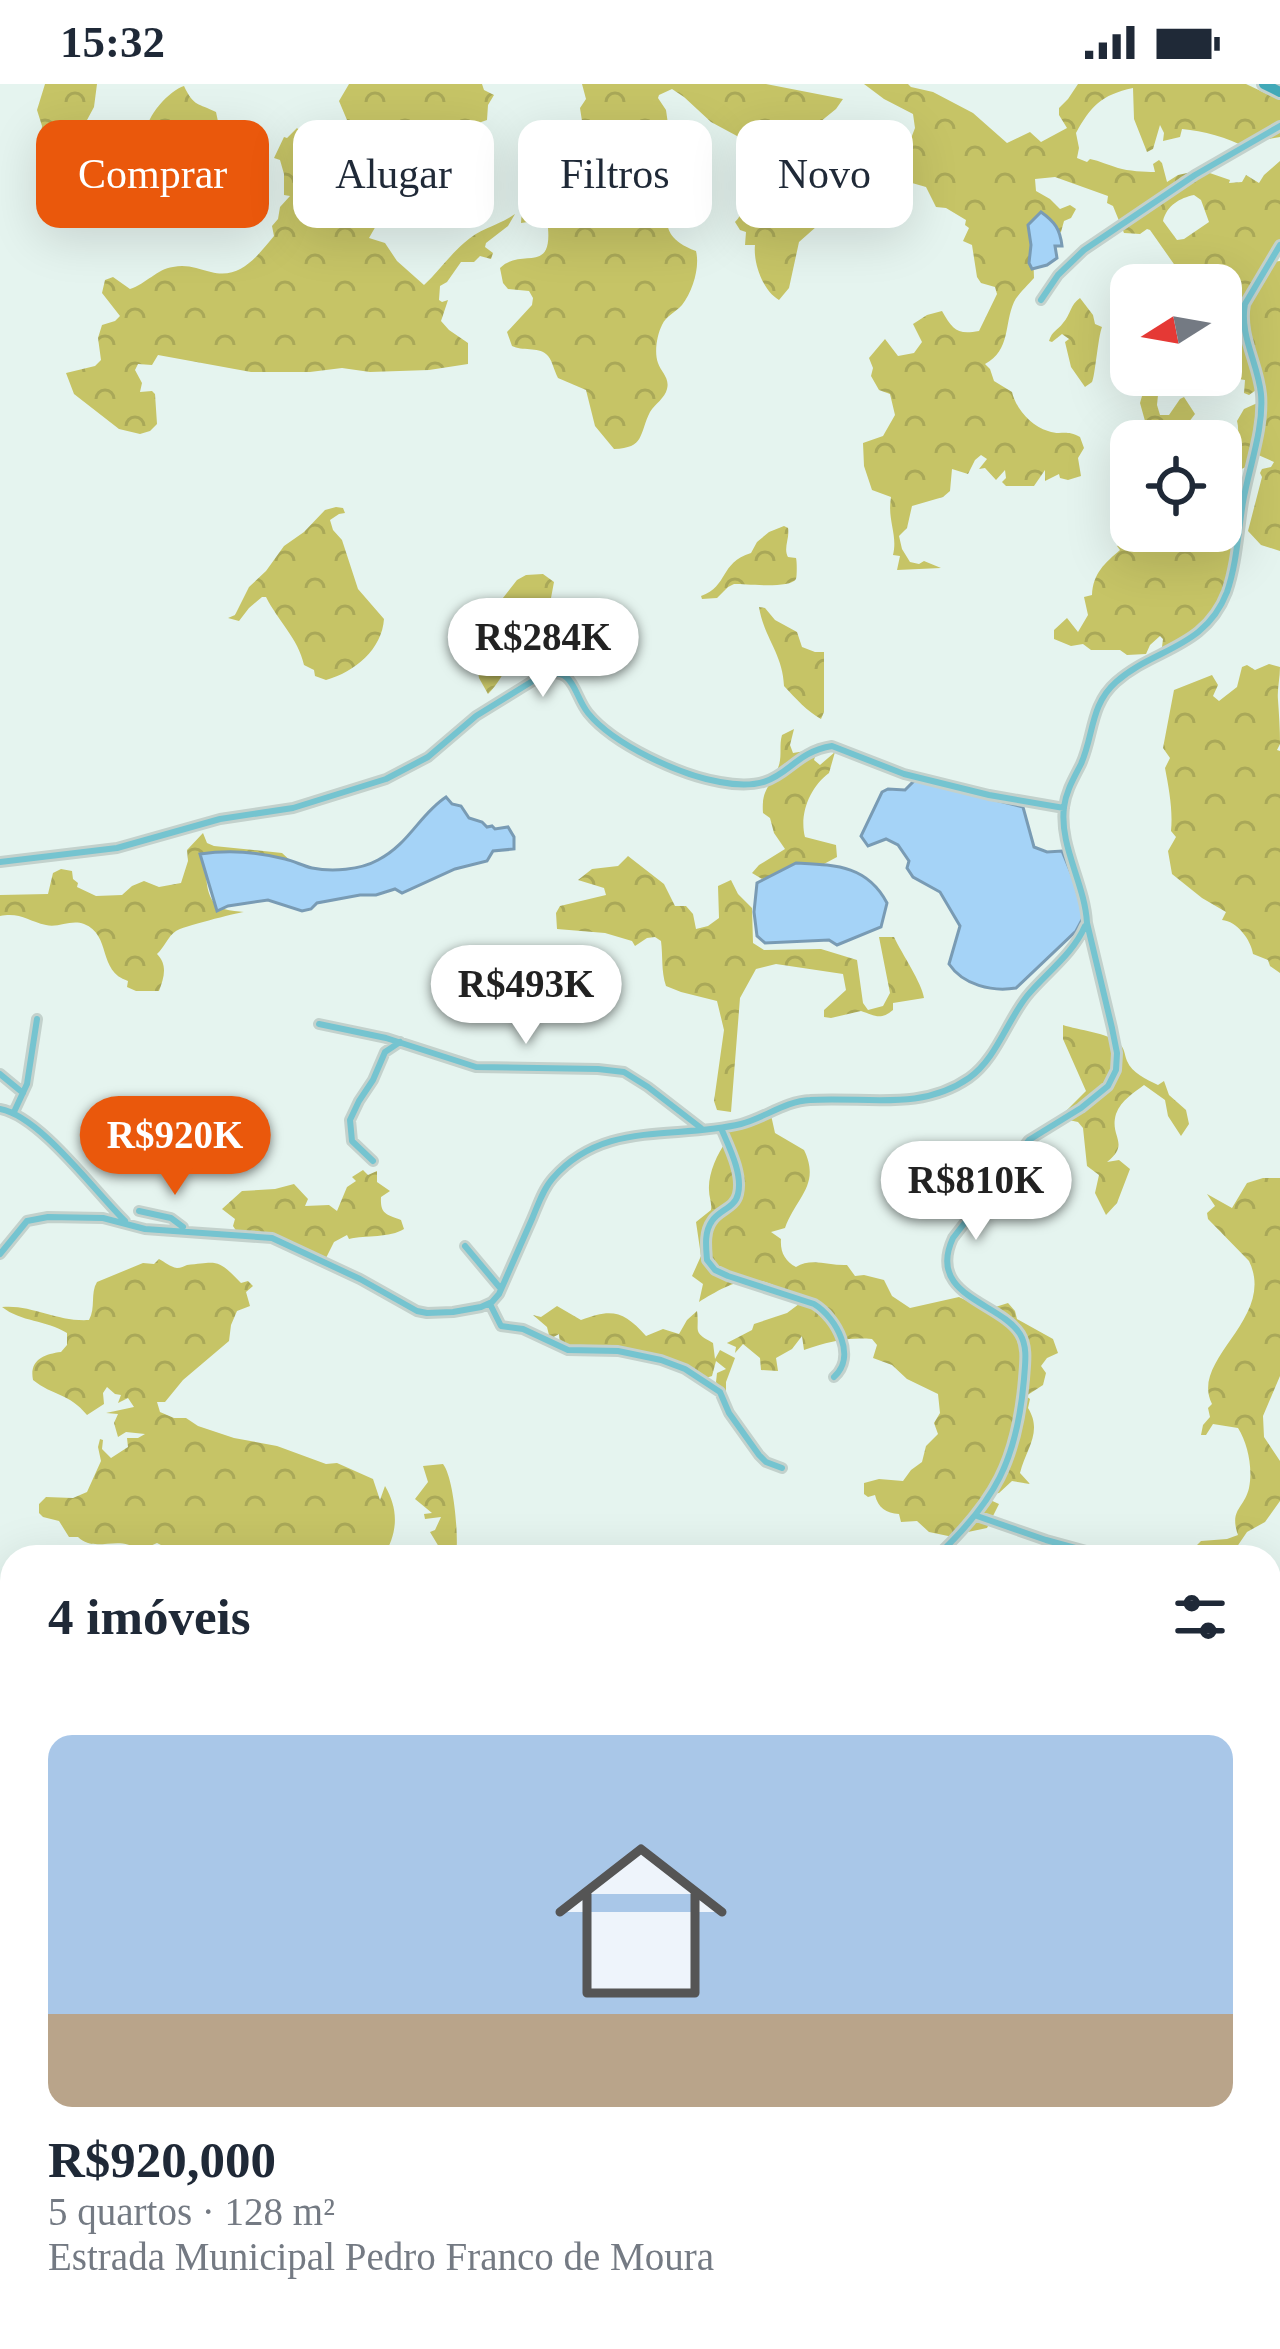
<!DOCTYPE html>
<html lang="pt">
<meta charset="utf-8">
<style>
body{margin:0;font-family:"Times New Roman",serif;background:#f2f2f3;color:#1f2937;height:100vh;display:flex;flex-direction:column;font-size:45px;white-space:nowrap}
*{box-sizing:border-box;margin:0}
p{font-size:39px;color:#747a83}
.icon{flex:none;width:66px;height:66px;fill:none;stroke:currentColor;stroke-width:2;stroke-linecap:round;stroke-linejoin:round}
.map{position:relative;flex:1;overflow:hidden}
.drawer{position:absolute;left:0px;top:1461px;width:1281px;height:804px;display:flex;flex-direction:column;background:#fff;border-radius:36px 36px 0 0;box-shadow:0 12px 48px #0002}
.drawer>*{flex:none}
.banner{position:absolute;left:36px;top:36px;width:1209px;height:108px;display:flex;gap:24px}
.needle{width:78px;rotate:259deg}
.tools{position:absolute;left:1110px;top:180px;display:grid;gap:24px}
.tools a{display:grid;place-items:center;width:132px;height:132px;border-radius:24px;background:#fff;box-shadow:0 12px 48px #0002;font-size:60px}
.price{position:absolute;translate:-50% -102px;padding:0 27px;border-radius:42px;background:#fff;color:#222;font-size:39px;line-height:78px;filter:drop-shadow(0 3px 6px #0008)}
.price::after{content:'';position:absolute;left:50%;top:72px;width:36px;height:27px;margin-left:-18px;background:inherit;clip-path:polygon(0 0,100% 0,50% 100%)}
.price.selected{background:#ea580c;color:#fff}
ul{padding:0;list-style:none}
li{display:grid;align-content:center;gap:24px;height:636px;padding:0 48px}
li+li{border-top:3px solid #e0e1e3}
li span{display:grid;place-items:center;height:372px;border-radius:24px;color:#555}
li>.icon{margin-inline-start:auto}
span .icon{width:216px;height:216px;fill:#fffc;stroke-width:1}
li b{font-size:51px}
h2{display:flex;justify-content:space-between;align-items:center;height:144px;padding:0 48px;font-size:51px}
.pill{padding:0 42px;border-radius:24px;background:#fff;box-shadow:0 12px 48px #0002;font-size:42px;line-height:108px}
.pill.selected{background:#ea580c;color:#fff}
.status{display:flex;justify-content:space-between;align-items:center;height:84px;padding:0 60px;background:#fff;direction:ltr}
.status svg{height:33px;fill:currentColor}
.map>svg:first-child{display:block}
</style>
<div class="status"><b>15:32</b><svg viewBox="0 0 49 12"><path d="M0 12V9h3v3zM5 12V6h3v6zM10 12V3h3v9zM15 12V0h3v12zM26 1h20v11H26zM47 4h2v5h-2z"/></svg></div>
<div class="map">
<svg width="1280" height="2265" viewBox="0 0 1280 2265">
<defs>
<pattern id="forest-crowns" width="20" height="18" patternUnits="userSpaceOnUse" patternTransform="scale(3)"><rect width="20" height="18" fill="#c6c466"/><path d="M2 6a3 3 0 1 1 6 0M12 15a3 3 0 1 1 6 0" fill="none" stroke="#a9a858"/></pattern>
</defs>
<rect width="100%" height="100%" fill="#e5f4ef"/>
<path fill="url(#forest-crowns)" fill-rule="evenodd" d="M45,0H97L94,23L87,36L79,37C72,51 68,70 50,74L39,64L42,42L37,26Z
M349,0H482L484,6L494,11L488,21L487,36L467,43L446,67L452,78L467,65L482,59L483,69L492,73L488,77H471L465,85L473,115C462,117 448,103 440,94L441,90L451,84L444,77H436L419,118L410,126L390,128L377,140L369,154L385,159L397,177L424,201C438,188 450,171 464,159C480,144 498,142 515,130L508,142L486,159L485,163L493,169L491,175L480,172L474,178H461L447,198L440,202L439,216L442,218L448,216L441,237L449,246L468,259V280L429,286L370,288L342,284L310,288H251L158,271L152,281L138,280L135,286L142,299L140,308L152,307L155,310L157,340L150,347L140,350L119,345L74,310L66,289L95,282L101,276L98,254L102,241L115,237L120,232L102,209L105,196L113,193L130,205C146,200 157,185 173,183C188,180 197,185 211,188C241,196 258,171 274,152L272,142L278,135L280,123L290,112L284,111V90L280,76L274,74L284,53L287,54L297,44L313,60L326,53L337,57L347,36L339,17Z
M582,0H766L843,15L836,25L815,42C820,67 811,87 823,111L817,126L825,132V135L799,158L789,204L779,216C763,207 753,179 755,161H745L746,148L740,146L735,138C743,131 744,117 751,108C757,100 763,98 767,88L754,69L737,52L711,38L684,13L672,5L659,11L658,14L666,26L668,40L651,94C684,122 645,148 696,167C700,183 693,207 682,221C676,228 666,232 662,241C657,251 654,268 658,279C661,288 670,294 667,305C665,314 655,320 650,328C639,350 645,364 614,365L595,342L586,306L558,294C554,287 552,274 546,270C538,263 522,267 512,262L507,248L532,221L533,214L529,207L508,205L503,199L500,184C521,163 552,191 548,144L542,140L536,141L538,139L535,137L521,139C521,124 529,117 537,103C543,95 543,83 547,74C554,60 569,45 582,37L580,24L586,15Z
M864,0H908L911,3L933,8L973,29L1007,59L1030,48L1041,58L1067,44L1059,31V24L1068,15L1078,0H1246L1280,16V53L1263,56L1246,64C1228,53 1203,47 1182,45L1180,53L1163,57L1164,49L1160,41L1153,65L1147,68L1134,35L1133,4C1101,11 1091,22 1076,49L1079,64L1077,74L1087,78L1090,75C1100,77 1108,81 1118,84C1128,87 1145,88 1155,88L1153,80L1159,76L1162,79L1167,98L1178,91L1201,86L1230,96L1229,99L1242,98L1246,91L1259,99L1264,91L1280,77V170L1274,171L1272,178L1280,177V467L1261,461L1248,447L1262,393L1260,389L1262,385L1271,383L1274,378L1256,370L1246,383L1239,386C1228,362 1242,358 1237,337L1244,325L1264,316L1263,309L1257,311L1256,306L1249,311L1244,309L1245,296L1232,294L1222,273L1221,201H1183L1174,193L1176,183L1150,146L1147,145L1140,150L1124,149L1113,122L1107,119L1108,112L1055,93L1035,95L1036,107L1050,115L1060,125L1070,121L1076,125L1071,134L1064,137L1061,148L1033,167L1034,194C1028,201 1018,210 1014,218C1004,240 1011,266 985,280L990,285L994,297L1012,308C1016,325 1031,342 1048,347C1061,352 1065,345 1080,353L1084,364L1078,374L1081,392L1068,396L1060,394L1059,390L1045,397V386L1034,402H1006L1002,398L1006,394L1005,386L996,396L985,384L979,385L987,375L981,371L975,376L968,390L952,385L950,407L943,413L912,422L907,444L899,452L902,465L910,478L919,480L924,477L941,484L897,486L900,472L893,471C898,450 887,437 891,413L872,406L864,382L863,359L883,352L895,331L890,310L879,306L871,292L873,284L869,274L885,255L898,272L914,269L922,258L913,240L927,231L942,227C953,246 957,251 979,247L997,210L995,203L981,199L977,193L972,161L963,157L969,144L965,141L966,136L946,124L936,123L926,103L912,99L909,70L903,75L915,44L913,30L884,15ZM1194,111L1201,116L1209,138L1184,155L1177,156L1163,137C1167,121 1180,114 1194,111Z
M184,2C194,23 198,19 216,28L220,47L229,44L234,58C216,72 206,70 187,79L185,84L174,91L166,86L157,72L159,67C155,65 151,64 149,61C135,44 167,7 184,2Z
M1080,214L1093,231L1095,240L1102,243C1098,253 1095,293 1092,298C1090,300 1087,301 1085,303L1071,283L1065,258L1069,255L1062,250L1052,258L1049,257C1052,247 1057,247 1063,239C1071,230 1070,221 1080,214Z
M1148,291H1160L1157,321L1160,331H1169L1180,315L1184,313L1195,330L1179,351L1180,357H1131V446L1120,454L1117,448L1122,442C1120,439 1117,437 1116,434C1111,425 1118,374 1123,364L1120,358L1124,347L1145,337L1140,319Z
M1221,400L1230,408L1241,403L1243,405L1229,507L1213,536L1166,569L1162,563L1163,555L1160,552L1150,561L1146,570L1127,571L1120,566H1091L1083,560L1071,562L1054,555V546L1067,534L1078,548L1088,531L1084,513L1092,511C1093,489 1105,479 1120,466L1117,462L1131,454L1133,449L1221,447Z
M336,423L343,424L345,429L339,430L330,436L333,446L342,456L358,505L384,535C382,565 355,588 326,596L315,592L314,586L304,581C298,554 278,537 266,513H262L249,524L239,537L228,534L235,531L249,503L266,487L284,462L304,448L325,426Z
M784,442L788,444C790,454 783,464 788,473L796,474C797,477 797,492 796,495C790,505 747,500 734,500L728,503L717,514L702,515L701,512C729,502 719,479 751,469L757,458L769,448Z
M543,490L554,498L551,514L543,530L538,529L522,536C515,561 507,592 488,610L479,594L477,582L497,541L499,519L517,496L526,491Z
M759,523L765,524L775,536L797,548L802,563L815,568H824V628L821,635C808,628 795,614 784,602C783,570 764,554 759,523Z
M1269,580L1280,583C1280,595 1277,605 1278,616C1279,630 1280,645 1280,660L1277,666L1280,667V889L1270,882L1268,876L1253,870C1251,856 1237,837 1222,836L1226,828L1202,814L1172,790L1168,767L1176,753L1171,747C1173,726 1169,705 1165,684L1170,674L1163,664L1174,606L1212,591L1218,601L1213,612L1219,617L1237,603L1242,583L1247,581L1255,586Z
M794,645L790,661L793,669L811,666L816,670L814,676L820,681L835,668L829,689C810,703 799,730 805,753L836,761L837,773L822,781L762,795L752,789L759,781L785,765L774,749L770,734L763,729C761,703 772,703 779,681C782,671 779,661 782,651Z
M203,749L207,759L214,762L282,769L303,788L207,782C205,796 207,821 224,825C231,827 238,827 244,828C236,829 181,843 176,847C168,852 164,864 157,870C168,881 164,894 159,907H136L127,903L128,897C97,887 112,851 84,840C71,835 59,844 46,841C28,837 20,828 0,832V811L48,810L53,789L61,785L72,787L73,795L78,799L77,803L96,812L122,811L132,802L144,797L159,803L181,799L188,777L187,766Z
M628,772L664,800L675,822H686L693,830L696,845L708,842L719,834L718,802L731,796L738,810L752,824L753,859L764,866L821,865L857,876L863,919L868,926L883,922L890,909L879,853H894C902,870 922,899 924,914L893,919V926C880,937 874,931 861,927L831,934L824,933V926L846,906L843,890L776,880L756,885L740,914L731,1028L717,1026L714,1017L724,946L717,917L681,908L666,902C661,887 663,872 661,857L655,853L647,854L635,862L632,857L605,849L557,845L556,829L560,822L606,811L604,804L578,796L592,785L618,782Z
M1063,941C1078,946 1109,949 1119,959C1125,965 1124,969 1127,977C1132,989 1146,995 1158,1001L1164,997L1169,1011L1186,1026L1189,1040L1181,1052L1168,1032L1165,1016L1144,1001C1135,1008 1121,1016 1116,1030C1109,1053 1131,1059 1107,1078L1119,1076L1130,1085L1117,1119L1106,1131L1095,1109L1099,1091L1087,1082L1083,1044L1078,1038L1064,1035V1029L1086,1007L1063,955Z
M771,1031L775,1049L804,1066C821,1101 796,1113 785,1144L771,1148L781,1155C780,1168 785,1177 796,1183C811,1173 830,1182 847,1181L855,1192L864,1191L884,1196L892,1212L910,1224L959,1213L986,1226L1008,1219L1015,1227L1017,1235L1053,1255L1058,1269L1047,1274L1041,1282L1046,1289L1043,1301L1026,1312L1030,1315L1028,1324C1043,1348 1026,1365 1020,1389L1030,1400L1012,1397L999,1409L988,1411V1415L999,1420L987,1444L968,1448L972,1437L953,1453L929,1448L917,1437L901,1438L899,1430C886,1429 878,1424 875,1411L868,1413L864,1410V1399L879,1395L903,1397L911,1386L922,1378L926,1362L938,1350L934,1339L940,1329L938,1310L907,1295L892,1281L873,1274L877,1261L872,1255C846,1253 828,1258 804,1266L802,1252L792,1265L776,1274L778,1287L761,1286L760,1274L743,1260L735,1269L736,1263L727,1259L752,1246L754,1240L787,1229L799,1220L796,1212C787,1208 777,1202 768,1199C744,1190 719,1206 699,1218L703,1200L692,1192L701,1172L696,1138L711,1126C712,1119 709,1113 709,1106C708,1090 717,1070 726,1058L729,1045Z
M363,1086L368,1091L377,1087V1098L390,1107L381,1113C380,1131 387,1130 401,1136L404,1145C390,1154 366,1151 349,1155L347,1151L334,1158L326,1174L310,1170L279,1154L237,1148L233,1142L235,1135L222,1125L242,1107L275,1105L294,1100L308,1115L305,1122L329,1121L337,1127L347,1103L356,1097L352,1093Z
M1263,1094H1280V1292L1263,1332L1264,1353L1280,1377V1417L1265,1438L1247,1448L1230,1473H1199L1196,1462L1201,1457L1227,1455L1238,1451C1229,1425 1244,1425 1249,1404C1253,1384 1248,1360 1238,1344L1213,1340L1206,1351H1201L1203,1341L1210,1333L1208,1324L1212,1320C1189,1275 1277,1235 1249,1177L1208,1135L1207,1129L1215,1122L1207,1110L1232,1124L1247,1099Z
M159,1175C165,1178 170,1183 177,1184C181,1184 184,1182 187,1181C218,1178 217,1174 241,1199L248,1197L253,1202L246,1208L250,1222L237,1227L231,1241L229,1257L183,1296L165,1318H157L160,1328L174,1334H186L198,1342L234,1354L277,1362L326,1380L337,1379L373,1395L380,1416L385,1402C399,1426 398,1449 383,1473H350L347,1470L345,1473H166L163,1462L157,1459L139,1467C120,1449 95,1470 78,1453H69L59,1437L43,1433L39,1429V1420L46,1413L73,1414L87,1408L101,1377L98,1363L100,1355L103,1356L102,1365L111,1374L128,1363L127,1354H138L145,1350L126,1348L118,1353L114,1339L118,1330L106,1329L134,1323L128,1314L118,1319L121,1311L115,1310L107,1303L103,1309L104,1320L87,1331C69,1309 53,1312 33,1296C29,1276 44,1270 61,1268L67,1261V1249C46,1236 21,1238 2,1223C31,1220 57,1238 89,1236C96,1224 90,1209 97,1198L143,1179L154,1180Z
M557,1222L581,1236C612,1224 624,1227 646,1252L663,1245L679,1250L687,1236L697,1227C700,1248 691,1247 713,1259L715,1275L720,1266L735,1274L726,1298V1317L716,1298L717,1289L726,1285L716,1277L712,1292L703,1295L678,1280L560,1261L559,1250L550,1255L547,1243L533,1231L541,1233Z
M443,1380C454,1394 459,1454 456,1473H445L430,1448L435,1446L441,1433L425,1435L424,1430L432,1429L415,1415L428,1398L423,1382Z
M1269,1527L1280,1544V1632L1273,1631L1275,1619L1269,1614Z
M12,1932V2193L0,2186V1937Z
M1269,2114L1280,2116V2255L1276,2265H1233L1231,2253H1269Z
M775,2253H927L926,2259L932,2253H969L966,2265H766Z"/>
<path fill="#a5d3f7" stroke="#799bb4" stroke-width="3" d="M1041,128C1055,138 1060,145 1062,162H1055L1057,174L1047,181L1032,185L1029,179L1031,161L1028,141Z
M915,696L1023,723L1034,763L1047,768L1062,767L1074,796L1084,832L1076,847L1016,904C992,908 963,901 949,880L960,842L940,808L913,793L907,784L909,777L898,761L886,755L868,762L861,752L882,708L888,705L905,706Z
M446,713L452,720L461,722L469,734L482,738L487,743L492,742L495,745L508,743L514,753V765L493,767L487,777L455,785L402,809L395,805L376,811H360L317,819L311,825L302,827L268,816L228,822L217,827L200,770C227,766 258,768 285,775C294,777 303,782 312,784C332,788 360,786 378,776C409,760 420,730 446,713Z
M796,779C835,781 867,781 887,819L881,843L837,861L829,856L765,859L757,852L754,828L757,799Z"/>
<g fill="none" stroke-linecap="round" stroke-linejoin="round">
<defs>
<path id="minor" d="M1041,216L1058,191L1084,166L1195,91L1280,42
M0,778L117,764L220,735L293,724L386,695L428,673L476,632L544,590C575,583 573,610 588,629C614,661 680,691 720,698C788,711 783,670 832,662L904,690L989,711L1064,724
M319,940L386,954L476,983L598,985L624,988L648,1003L701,1044
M0,990L23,1009
M0,1025C40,1032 95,1108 125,1137
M14,1028L27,1000L37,935
M721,1044C729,1063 743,1090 738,1110C735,1124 719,1126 712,1137C704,1148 706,1163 707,1176L715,1186L728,1192L814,1220C837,1234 857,1273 834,1293
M373,1077L352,1057L350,1036L359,1017L373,996L385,968L400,958
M139,1127L171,1134L183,1143
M465,1162L501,1205
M0,1170L27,1137L48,1133L103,1134L145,1145L272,1154L360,1195L417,1227L427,1229L453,1228L481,1223L492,1218L499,1210C510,1185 521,1160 532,1135C538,1121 543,1105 553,1094C604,1036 674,1056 741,1040C764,1034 786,1017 810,1016C865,1012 920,1028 969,994C996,975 1007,937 1027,912C1046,889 1073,870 1085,842
M490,1220L501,1242L523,1245L568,1266L618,1267L661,1276L685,1285L720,1308L729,1329L759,1371L766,1378L782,1384
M977,1432L1046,1456L1108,1473
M936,1473C995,1417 1017,1377 1024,1295C1025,1280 1028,1263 1020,1250C1000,1218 926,1212 953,1154L1029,1056L1081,1024L1108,1002L1116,986L1117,969L1112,944L1087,839C1085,800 1059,762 1064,723C1066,707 1074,694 1081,680C1094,651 1090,621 1116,598C1154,564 1205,565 1227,508C1237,479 1238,448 1243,418C1249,383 1264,345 1261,310C1258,279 1239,251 1245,220L1280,161
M0,1787L12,1802
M0,1897L12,1885
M1228,2253L1231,2265
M525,2265L530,2253
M983,2265L1004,2253"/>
<path id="secondary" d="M1264,0L1280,8"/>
</defs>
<use href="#minor" stroke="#c3d1cc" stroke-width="12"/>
<use href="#secondary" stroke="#c3d1cc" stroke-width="16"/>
<use href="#minor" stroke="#75c4d0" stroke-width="6"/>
<use href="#secondary" stroke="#41a9b8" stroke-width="10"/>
</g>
</svg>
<div class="tools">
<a><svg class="needle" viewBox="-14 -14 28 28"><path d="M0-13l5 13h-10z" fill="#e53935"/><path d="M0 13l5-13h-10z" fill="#747a83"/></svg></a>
<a><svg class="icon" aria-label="locate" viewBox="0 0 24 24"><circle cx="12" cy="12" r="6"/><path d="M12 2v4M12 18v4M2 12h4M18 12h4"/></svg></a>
</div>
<b class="price" style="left:543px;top:616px">R$284K</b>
<b class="price" style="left:526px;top:963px">R$493K</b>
<b class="price selected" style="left:175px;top:1114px">R$920K</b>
<b class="price" style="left:976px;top:1159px">R$810K</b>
<div class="banner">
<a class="pill selected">Comprar</a>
<a class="pill">Alugar</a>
<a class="pill">Filtros</a>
<a class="pill">Novo</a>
</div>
<section class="drawer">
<h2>4 imóveis<svg class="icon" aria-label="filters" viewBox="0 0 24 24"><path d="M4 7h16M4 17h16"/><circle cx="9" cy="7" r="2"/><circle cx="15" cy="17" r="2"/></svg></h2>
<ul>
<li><span style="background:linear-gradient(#a9c7e8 75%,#b9a48a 0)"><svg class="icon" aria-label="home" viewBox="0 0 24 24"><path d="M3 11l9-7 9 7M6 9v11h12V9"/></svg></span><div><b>R$920,000</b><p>5 quartos · 128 m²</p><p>Estrada Municipal Pedro Franco de Moura</p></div></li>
</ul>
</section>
</div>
